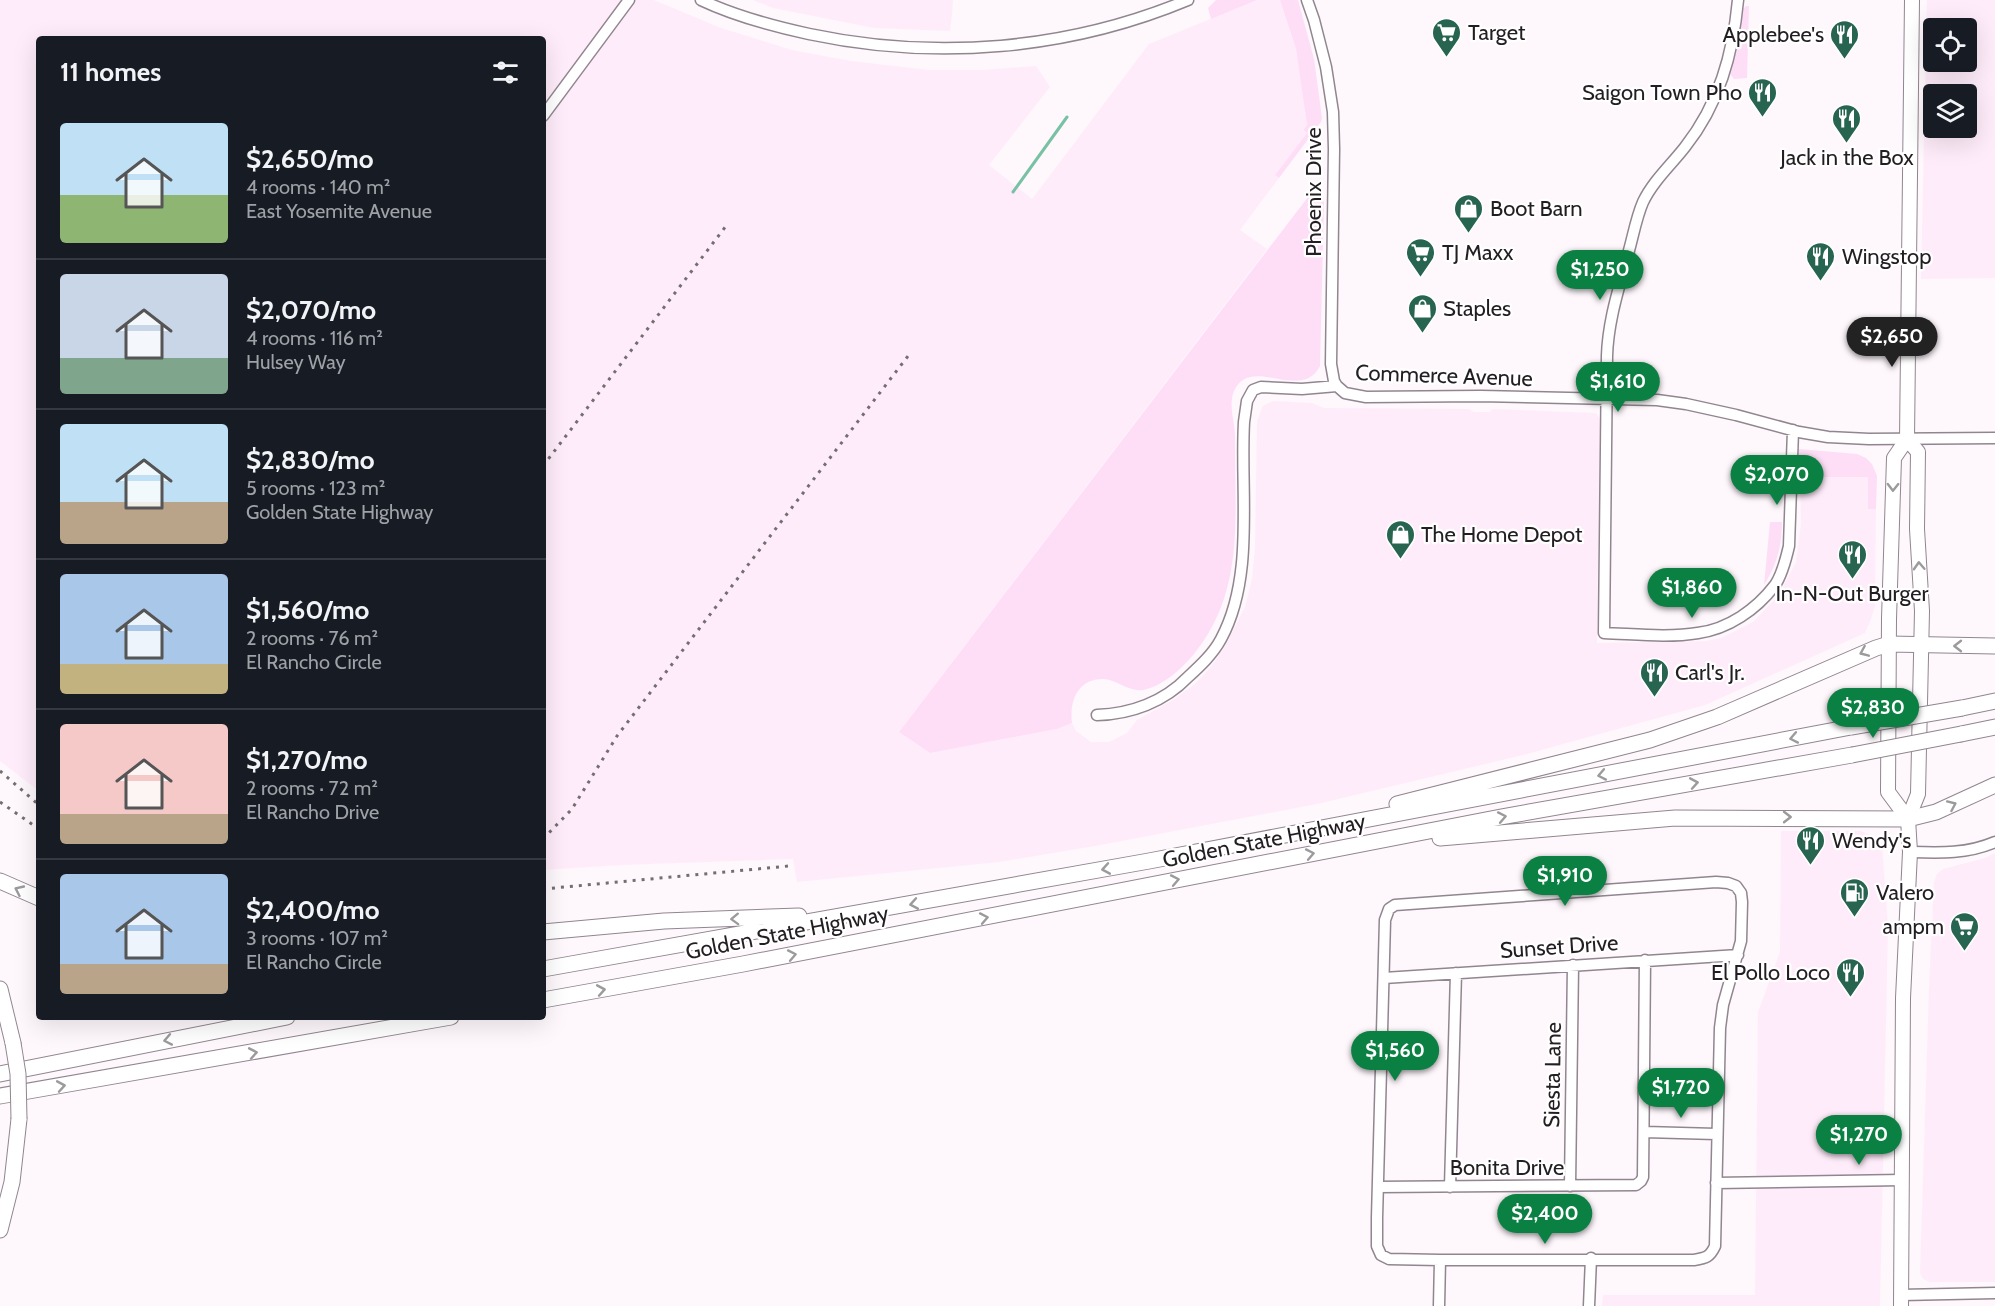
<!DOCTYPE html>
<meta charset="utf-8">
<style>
body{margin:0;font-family:Cabin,sans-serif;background:#242831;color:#f1f3f6;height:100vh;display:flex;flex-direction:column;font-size:22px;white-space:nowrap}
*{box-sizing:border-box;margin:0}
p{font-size:20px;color:#9ea1a6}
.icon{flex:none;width:33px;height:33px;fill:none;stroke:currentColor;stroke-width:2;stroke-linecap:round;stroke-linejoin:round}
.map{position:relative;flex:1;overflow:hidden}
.sheet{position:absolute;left:36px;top:36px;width:510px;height:984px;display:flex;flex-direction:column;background:#171b24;border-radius:6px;box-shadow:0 6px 24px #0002}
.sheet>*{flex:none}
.buttons{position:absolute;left:1923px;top:18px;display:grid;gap:12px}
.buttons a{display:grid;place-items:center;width:54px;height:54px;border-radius:6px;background:#171b24;box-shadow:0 6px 24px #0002;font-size:30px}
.price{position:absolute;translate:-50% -51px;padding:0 14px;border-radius:21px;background:#0b8043;color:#fff;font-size:20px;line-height:39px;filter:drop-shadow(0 2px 3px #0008)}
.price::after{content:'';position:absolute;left:50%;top:36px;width:18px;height:14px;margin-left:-9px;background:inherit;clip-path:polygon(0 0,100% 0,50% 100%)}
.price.current{background:#222;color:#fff}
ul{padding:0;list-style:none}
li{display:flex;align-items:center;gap:18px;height:150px;padding:0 24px}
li+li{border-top:2px solid #363941}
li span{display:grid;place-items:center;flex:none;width:168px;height:120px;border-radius:6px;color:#555}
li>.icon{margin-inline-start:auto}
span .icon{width:72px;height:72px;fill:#fffc;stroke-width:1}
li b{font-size:26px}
h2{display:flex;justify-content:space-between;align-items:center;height:72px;padding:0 24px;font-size:26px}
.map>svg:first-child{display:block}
</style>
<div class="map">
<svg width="1995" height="1306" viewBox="0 0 1995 1306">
<rect width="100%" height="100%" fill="#fef7fc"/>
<path fill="#ffecfa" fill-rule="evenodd" d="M0,0H654L721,28L792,50L851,61L929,70H983L1036,66L1050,87L989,165L1032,199L1149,44L1257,0H1280L1296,49L1307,125L1303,130L1307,133L1275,175L1279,178L1240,230L1267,249L899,732L930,753L1057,729L1072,723L1076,731L1091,742H1109L1127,733L1137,720L1173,700L1195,684L1210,668L1224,648L1245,607L1252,579L1255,549L1257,421L1263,406L1273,401L1312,403L1324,408L1469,409L1474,412H1490L1492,409L1596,413L1600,419L1597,643L1706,641L1721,638L1753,622L1778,596L1796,562L1801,524L1800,477H1868V509H1876L1875,606L1870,622L1865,633L1705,705L1523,755L1317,804L1095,846L999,862L797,882L793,859L621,865L543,870V39H39V791L0,761Z
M753,0H953L952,15L950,31L874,28L773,8Z
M1927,0H1995V278L1921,279ZM1934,28H1966V62H1934ZM1934,94H1966V128H1934Z
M1781,831H1861L1874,837L1882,846L1888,926L1880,1306H1602L1603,1295H1755L1758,1012L1780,952Z
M1995,853V1282H1930L1923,1279L1920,1273L1929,988L1934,882L1937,874L1943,869L1985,858Z"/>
<path fill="#fedef6" d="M1216,0H1257L1211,19L1208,8Z
M1280,0H1298L1314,59L1322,118L1321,122L1279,178L1275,175L1307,133L1303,130L1307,125L1296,49Z
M1746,6H1749L1747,78L1734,79L1730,74L1737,48L1743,9Z
M1315,193L1319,194L1324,202L1320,366C1301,403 1251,354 1234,391C1228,405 1235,422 1235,436C1234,511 1246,587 1197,650C1184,667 1164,686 1143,690C1128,692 1118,680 1104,679C1078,678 1069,701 1072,723L1057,729L930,753L899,732L1308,197Z
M1799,449L1857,454L1866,458L1872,464L1877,476L1876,509H1868V477H1799Z
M1770,522H1782C1782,545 1777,565 1764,585Z"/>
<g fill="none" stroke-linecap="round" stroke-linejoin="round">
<path stroke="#78c1a5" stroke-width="3" d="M1013,192L1067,117"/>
<defs>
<path id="minor" d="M701,0C735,16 772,26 809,34C936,61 1068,50 1188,0
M1307,0L1314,20L1326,67L1333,112L1334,149L1331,364L1334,381L1337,386L1345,393L1366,397L1481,396L1657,400L1686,404L1736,415L1799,432L1828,437L1869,439L1995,438
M1738,0C1733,54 1719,104 1685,147C1671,165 1653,181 1643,202C1636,218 1633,237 1628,254C1619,288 1608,321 1607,356L1604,633C1634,634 1668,638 1698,633C1728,629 1756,610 1775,585C1782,575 1786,559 1789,546L1793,430
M543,116L629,0
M1097,715C1131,714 1164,702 1188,677C1200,666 1213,654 1221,639C1255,576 1240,492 1244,422L1247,401L1253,390L1261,387L1302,389L1337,386
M1910,852C1941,853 1967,854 1995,842
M1716,882L1728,883L1736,886L1741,893L1742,902L1741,941L1723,1005L1720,1028L1715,1246C1710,1257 1706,1258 1694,1260H1440L1389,1259L1381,1255L1377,1246V1218L1385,920L1389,909L1395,905Z
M1384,978L1738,955
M1645,1132L1716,1134
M1716,1183L1902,1180
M1570,1186L1573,965
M1378,1187L1636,1185L1641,1181L1643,1177L1645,960
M1450,1187L1456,973
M1901,1295L1995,1293
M1439,1306L1440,1260
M1589,1306L1591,1258"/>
<path id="major" d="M1908,819L1888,792L1889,619L1894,458L1907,439L1912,0
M1901,1306L1903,998L1910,852L1908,819L1918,794L1922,611L1917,529L1918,452L1907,439"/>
<path id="highway" d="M1962,708L1995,701
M1961,734L1995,727
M1397,804L1650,740L1717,717L1876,648L1889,644L1995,646
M1440,838L1675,818L1908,819L1936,812L1995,785
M0,881L39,898
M543,932L664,921L799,916
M543,969L1149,861L1851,727
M0,989L13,1043
M543,1000L743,964L1501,817L1852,755
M0,1074L287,1017
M0,1096L451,1017
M0,1230L12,1182L19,1119"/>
</defs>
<use href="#minor" stroke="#91868f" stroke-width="13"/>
<use href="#major" stroke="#91868f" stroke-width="16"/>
<use href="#highway" stroke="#91868f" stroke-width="17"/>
<use href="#minor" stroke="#fff" stroke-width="10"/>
<use href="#major" stroke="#fff" stroke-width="14"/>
<use href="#highway" stroke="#fff" stroke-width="15"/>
<path stroke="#736e72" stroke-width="3" stroke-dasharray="3 6" stroke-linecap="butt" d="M543,466L726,226
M0,771L39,805
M0,802L39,829
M543,839L572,809L617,736L908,356
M543,889L789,866"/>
<defs>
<path id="highway-bridge" d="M1851,727L1962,708
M1852,755L1961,734
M13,1043L18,1074L19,1119"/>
</defs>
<use href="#highway-bridge" stroke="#91868f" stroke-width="17" stroke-linecap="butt"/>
<use href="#highway-bridge" stroke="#fff" stroke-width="15"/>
</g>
<defs><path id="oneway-chevron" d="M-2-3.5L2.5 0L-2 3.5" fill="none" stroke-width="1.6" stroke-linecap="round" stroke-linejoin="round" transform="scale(1.5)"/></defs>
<g stroke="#9c9a9c">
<use href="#oneway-chevron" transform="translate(1893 487) rotate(91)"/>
<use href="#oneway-chevron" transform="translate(1919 566) rotate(-93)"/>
<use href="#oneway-chevron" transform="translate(1958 646) rotate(180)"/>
<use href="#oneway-chevron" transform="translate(1864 652) rotate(157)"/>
<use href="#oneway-chevron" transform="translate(1794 738) rotate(169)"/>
<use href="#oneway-chevron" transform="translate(1602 775) rotate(169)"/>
<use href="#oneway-chevron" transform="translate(1694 783) rotate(-10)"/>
<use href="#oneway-chevron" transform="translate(1952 805) rotate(-24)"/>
<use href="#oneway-chevron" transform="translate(1502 817) rotate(-11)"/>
<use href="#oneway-chevron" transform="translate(1787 817)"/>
<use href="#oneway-chevron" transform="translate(1310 854) rotate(-11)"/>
<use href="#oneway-chevron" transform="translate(1106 869) rotate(170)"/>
<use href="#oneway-chevron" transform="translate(1175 880) rotate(-11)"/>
<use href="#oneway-chevron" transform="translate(19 890) rotate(-155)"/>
<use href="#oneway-chevron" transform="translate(914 904) rotate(170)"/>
<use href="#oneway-chevron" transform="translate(984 918) rotate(-11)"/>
<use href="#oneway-chevron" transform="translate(735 919) rotate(178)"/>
<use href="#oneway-chevron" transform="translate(792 955) rotate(-11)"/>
<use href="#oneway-chevron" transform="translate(601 990) rotate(-10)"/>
<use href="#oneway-chevron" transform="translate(168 1040) rotate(169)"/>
<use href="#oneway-chevron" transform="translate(253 1053) rotate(-10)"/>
<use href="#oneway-chevron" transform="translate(61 1086) rotate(-10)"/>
</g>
<defs>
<symbol id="supermarket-pin" viewBox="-11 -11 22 30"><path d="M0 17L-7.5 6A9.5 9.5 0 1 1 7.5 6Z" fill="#286550" stroke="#fff"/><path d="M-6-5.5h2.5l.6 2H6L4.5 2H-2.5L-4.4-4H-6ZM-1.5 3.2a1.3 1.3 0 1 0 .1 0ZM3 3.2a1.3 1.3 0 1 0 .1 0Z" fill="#fff"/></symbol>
<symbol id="restaurant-pin" viewBox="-11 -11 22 30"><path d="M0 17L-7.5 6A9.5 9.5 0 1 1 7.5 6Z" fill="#286550" stroke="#fff"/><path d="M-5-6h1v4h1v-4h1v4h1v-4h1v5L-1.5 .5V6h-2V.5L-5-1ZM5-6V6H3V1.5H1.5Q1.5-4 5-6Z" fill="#fff"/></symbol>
<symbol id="shop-pin" viewBox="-11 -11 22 30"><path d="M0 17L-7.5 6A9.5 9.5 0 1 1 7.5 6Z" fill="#286550" stroke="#fff"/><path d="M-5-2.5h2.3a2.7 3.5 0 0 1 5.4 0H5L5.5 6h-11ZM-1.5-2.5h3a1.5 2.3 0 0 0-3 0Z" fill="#fff"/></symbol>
<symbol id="fuel-pin" viewBox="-11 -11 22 30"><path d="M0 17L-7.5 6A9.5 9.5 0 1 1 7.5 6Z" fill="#286550" stroke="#fff"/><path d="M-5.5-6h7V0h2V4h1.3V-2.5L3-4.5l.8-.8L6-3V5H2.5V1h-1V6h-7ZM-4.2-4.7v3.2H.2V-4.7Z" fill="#fff"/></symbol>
</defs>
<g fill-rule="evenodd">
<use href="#supermarket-pin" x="1430" y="16" width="33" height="45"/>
<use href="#restaurant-pin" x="1828" y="18" width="33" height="45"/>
<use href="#restaurant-pin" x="1746" y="76" width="33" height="45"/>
<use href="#restaurant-pin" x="1830" y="102" width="33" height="45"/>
<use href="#shop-pin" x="1452" y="192" width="33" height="45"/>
<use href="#supermarket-pin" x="1404" y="236" width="33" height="45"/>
<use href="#restaurant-pin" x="1804" y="240" width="33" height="45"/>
<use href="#shop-pin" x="1406" y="292" width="33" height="45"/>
<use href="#shop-pin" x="1384" y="518" width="33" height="45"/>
<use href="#restaurant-pin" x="1836" y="538" width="33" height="45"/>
<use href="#restaurant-pin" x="1638" y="656" width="33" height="45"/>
<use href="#restaurant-pin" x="1794" y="824" width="33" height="45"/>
<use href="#fuel-pin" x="1838" y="876" width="33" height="45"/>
<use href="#supermarket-pin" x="1948" y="910" width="33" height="45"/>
<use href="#restaurant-pin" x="1834" y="956" width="33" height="45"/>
</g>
<g text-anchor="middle" stroke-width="4.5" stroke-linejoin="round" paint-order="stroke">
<g font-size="22" fill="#231e22" stroke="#fff" text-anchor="start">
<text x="1468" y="40">Target</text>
<text x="1824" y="42" text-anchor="end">Applebee's</text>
<text x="1742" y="100" text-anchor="end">Saigon Town Pho</text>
<text x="1847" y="165" text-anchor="middle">Jack in the Box</text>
<text x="1490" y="216">Boot Barn</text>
<text x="1442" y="260">TJ Maxx</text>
<text x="1842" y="264">Wingstop</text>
<text x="1443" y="316">Staples</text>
<text x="1421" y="542">The Home Depot</text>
<text x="1852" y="601" text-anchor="middle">In-N-Out Burger</text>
<text x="1675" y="680">Carl's Jr.</text>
<text x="1832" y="848">Wendy's</text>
<text x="1876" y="900">Valero</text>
<text x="1944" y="934" text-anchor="end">ampm</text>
<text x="1830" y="980" text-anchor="end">El Pollo Loco</text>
</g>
<g font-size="22" fill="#231e22" stroke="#fff">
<text transform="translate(1313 192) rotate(-90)" y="8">Phoenix Drive</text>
<text transform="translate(1444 375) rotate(2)" y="8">Commerce Avenue</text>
<text transform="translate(1264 840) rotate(-11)" y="8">Golden State Highway</text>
<text transform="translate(787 932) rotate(-11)" y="8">Golden State Highway</text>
<text transform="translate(1559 946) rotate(-4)" y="8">Sunset Drive</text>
<text transform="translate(1552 1075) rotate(-89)" y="8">Siesta Lane</text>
<text x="1507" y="1175">Bonita Drive</text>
</g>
</g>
</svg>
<div class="buttons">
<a><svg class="icon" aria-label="locate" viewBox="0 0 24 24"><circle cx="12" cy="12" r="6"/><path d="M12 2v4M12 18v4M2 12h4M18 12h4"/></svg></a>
<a><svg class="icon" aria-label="layers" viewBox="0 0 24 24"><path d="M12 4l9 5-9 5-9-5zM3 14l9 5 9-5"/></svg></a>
</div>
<b class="price" style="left:1600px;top:301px">$1,250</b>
<b class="price current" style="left:1892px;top:368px">$2,650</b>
<b class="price" style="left:1618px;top:413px">$1,610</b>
<b class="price" style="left:1777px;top:506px">$2,070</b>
<b class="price" style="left:1692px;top:619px">$1,860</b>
<b class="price" style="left:1873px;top:739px">$2,830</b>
<b class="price" style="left:1565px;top:907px">$1,910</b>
<b class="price" style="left:1395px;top:1082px">$1,560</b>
<b class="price" style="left:1681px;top:1119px">$1,720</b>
<b class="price" style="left:1859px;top:1166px">$1,270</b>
<b class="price" style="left:1545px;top:1245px">$2,400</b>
<section class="sheet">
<h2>11 homes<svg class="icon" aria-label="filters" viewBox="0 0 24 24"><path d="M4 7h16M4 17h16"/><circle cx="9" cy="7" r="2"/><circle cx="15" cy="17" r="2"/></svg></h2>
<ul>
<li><span style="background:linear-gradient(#bfe0f5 60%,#8fb573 0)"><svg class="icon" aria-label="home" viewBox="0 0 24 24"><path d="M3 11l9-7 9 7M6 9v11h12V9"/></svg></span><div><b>$2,650/mo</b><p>4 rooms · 140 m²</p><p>East Yosemite Avenue</p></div></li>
<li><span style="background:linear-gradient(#c9d6e8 70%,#7fa58c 0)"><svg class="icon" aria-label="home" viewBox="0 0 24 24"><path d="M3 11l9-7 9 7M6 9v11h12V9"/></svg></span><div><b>$2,070/mo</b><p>4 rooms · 116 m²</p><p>Hulsey Way</p></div></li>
<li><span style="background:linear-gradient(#bfe0f5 65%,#b9a48a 0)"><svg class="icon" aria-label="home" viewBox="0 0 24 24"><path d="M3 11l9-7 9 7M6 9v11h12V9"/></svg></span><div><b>$2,830/mo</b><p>5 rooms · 123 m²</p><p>Golden State Highway</p></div></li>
<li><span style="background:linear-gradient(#a9c7e8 75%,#c2b280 0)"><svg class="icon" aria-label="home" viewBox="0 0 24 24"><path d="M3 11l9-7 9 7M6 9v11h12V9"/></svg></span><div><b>$1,560/mo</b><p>2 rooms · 76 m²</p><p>El Rancho Circle</p></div></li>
<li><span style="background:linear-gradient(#f6c9c9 75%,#b9a48a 0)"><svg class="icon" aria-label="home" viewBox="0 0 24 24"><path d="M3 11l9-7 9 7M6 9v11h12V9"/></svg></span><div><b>$1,270/mo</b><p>2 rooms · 72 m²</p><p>El Rancho Drive</p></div></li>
<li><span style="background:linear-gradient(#a9c7e8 75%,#b9a48a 0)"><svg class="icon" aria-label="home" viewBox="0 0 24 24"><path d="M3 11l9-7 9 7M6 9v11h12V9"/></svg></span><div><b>$2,400/mo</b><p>3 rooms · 107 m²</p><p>El Rancho Circle</p></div></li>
</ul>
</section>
</div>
